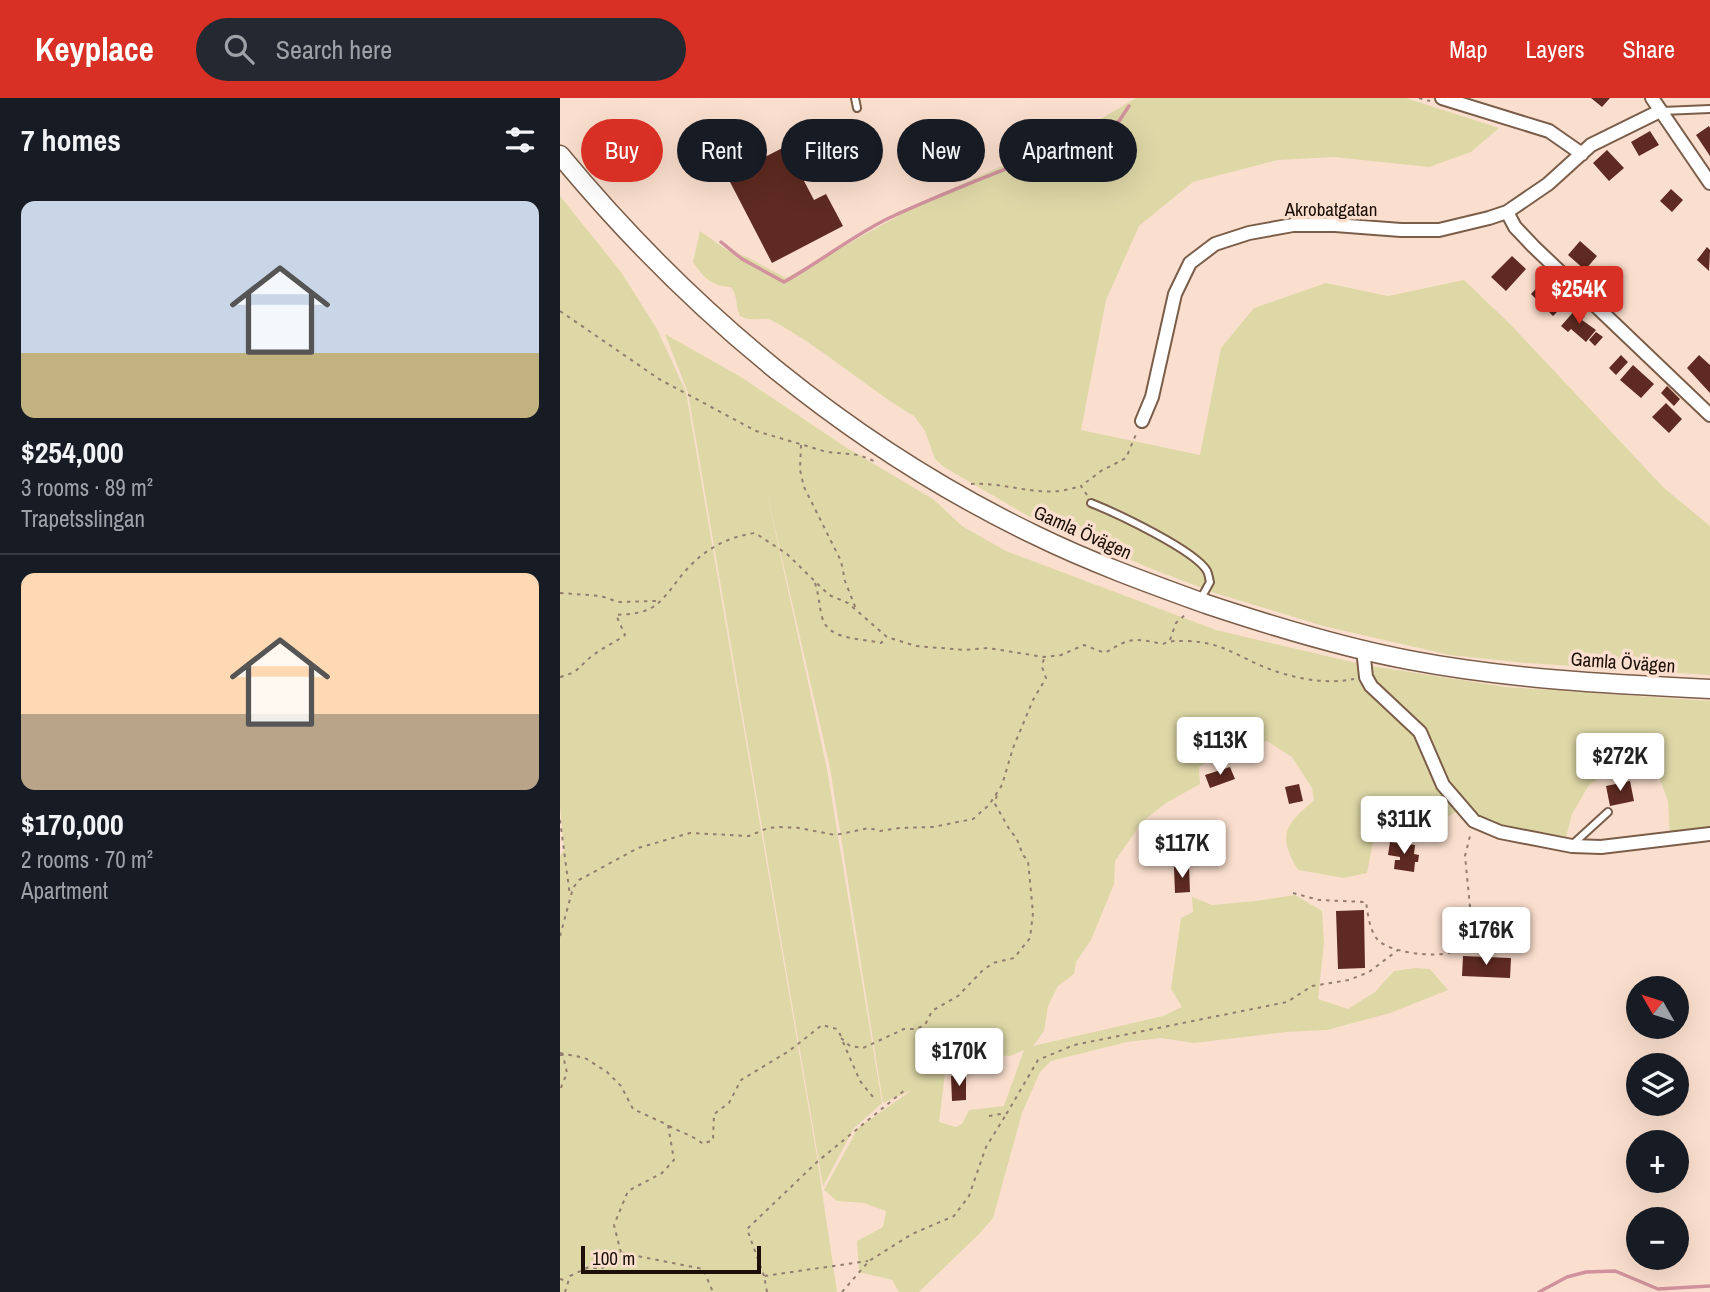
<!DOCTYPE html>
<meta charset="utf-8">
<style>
body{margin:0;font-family:"Archivo Narrow",sans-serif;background:#242831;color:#f1f3f6;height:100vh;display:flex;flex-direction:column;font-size:26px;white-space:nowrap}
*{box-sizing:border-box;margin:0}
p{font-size:23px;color:#9ea1a6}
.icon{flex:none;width:38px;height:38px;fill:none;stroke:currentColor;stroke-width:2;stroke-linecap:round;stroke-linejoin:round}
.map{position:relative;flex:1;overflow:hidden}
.drawer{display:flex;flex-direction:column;background:#171b24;width:560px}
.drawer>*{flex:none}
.guide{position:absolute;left:21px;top:21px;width:665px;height:63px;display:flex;gap:14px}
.needle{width:46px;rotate:309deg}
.controls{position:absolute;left:1066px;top:878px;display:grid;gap:14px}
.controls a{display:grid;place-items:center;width:63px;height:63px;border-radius:50%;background:#171b24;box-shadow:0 7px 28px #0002;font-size:35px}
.scale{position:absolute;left:21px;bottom:18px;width:180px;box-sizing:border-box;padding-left:7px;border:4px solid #1c1008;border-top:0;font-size:19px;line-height:24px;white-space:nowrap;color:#1c1008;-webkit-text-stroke:5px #fbdfce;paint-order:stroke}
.price{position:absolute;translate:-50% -60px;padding:0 16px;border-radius:7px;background:#fff;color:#222;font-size:23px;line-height:46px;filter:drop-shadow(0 2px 4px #0008)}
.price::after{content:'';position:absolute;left:50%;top:42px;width:21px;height:16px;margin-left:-10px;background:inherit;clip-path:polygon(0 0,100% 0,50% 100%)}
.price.active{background:#d93025;color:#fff}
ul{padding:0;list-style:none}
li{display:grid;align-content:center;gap:14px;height:371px;padding:0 21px}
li+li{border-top:2px solid #363941}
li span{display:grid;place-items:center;height:217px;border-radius:14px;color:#555}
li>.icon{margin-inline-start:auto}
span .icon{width:126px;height:126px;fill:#fffc;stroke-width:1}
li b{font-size:30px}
h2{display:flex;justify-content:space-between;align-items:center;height:84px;padding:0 21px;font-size:30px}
.chip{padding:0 24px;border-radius:32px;background:#171b24;box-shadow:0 7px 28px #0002;font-size:24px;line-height:63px}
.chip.active{background:#d93025;color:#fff}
header{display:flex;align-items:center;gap:42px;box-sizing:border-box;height:98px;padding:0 35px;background:#d93025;color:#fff}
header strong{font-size:33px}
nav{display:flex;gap:38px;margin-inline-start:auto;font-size:24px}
.search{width:490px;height:63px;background:#242831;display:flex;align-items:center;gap:18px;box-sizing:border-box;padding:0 24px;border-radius:38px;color:#9ea1a6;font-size:26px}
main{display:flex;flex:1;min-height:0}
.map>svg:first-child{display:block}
</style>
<header>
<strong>Keyplace</strong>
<div class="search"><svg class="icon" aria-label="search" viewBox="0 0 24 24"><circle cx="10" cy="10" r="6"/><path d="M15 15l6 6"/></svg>Search here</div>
<nav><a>Map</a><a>Layers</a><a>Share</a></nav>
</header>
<main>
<section class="drawer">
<h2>7 homes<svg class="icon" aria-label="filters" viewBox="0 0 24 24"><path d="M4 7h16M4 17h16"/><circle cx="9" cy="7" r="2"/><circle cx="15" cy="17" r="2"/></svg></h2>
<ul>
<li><span style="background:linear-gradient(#c9d6e8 70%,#c2b280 0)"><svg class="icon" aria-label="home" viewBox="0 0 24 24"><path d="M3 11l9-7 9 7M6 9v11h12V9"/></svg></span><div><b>$254,000</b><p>3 rooms · 89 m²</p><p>Trapetsslingan</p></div></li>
<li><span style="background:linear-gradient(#ffd9b3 65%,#b9a48a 0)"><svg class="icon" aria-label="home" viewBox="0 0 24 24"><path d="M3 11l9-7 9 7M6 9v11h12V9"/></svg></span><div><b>$170,000</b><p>2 rooms · 70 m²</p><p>Apartment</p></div></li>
</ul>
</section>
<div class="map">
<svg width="1150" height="1194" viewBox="0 0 1150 1194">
<rect width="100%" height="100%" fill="#fbdfce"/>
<path fill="#ded8a7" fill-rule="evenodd" d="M576,0H846L939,30L911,54L869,69L774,59L718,62L633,84L579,128L546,202L521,332L640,357L661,250L694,210L766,185L828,198L904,182L951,227L1104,390L1150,428V577L967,565L890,557L767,529L658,496L592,471L468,418L384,369L375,361L365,333L354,318C305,289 262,249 211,222C201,218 194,225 180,218C175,207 178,198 171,189C151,188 144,180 133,164L140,133L167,152L187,159L226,180L369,101L522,32Z
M0,98L61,174L97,231L126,294L256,1053L277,1194H0V758L4,752L0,708Z
M105,236L181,279L287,350L373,401L402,428L446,453L656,532L805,567L946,589L1150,603V736L1110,741L1108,703L1094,666L1068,661L1029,687L1012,716L1004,747L940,734L903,710L871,728L816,729L807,775L784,780L738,772C717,736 725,728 754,702L752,690L732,659L707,643L660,657L639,669L640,686L606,705L582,724L555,763L554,786L531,842L516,864L514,876L498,888L488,908L484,933L473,948L603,918L622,909L611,891L621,820L633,814L632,799L652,807L696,803L735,797L762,813L764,845L758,901L788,911L815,894L834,873L856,870L870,871L888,892L830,915L767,932L726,934L634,945L601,940L567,944L491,963L480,974L462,1015L433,1120L420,1135L359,1194H339L332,1182L299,1174L297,1143L323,1129L326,1113L304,1105L277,1103L264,1092L298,1030L352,992L323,1005L270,670L206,391L267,671L322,1005L294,1030L263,1088L128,295ZM464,952L444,1008L409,1012L402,1026L396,1029L379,1024L385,975L402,961L429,956L450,958Z"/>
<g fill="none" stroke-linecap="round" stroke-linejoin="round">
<path stroke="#d1929d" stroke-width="3.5" d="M161,144L182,161L224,184C260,164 292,138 329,120C400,87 474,61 546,31L559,23L569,8
M979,1194L1007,1179L1026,1174L1055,1173L1098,1191L1150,1188"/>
</g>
<path fill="#5e2a21" d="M1031,0H1050L1042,9Z
M1149,28L1150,30V58L1136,37Z
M259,31L263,39L247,46L245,41L256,36L255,33Z
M1090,33L1099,47L1079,58L1071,44Z
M238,42L257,76L244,83L254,102L266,96L283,128L212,165L169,82L197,67L195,64Z
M1047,52L1064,70L1049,83L1033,65Z
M1111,91L1123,102L1112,114L1100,103Z
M1020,143L1037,158L1025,172L1008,157Z
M1147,149L1150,152L1149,173L1137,162Z
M952,158L966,171L946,193L931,179Z
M985,181L1008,203L993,218L971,196Z
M1016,211L1025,218L1022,222L1036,232L1026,244L1011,231L1008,234L1001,228Z
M1036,234L1043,239L1035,248L1029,242Z
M1061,257L1068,264L1056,277L1049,270Z
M1139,257L1150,267V295L1127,270Z
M1073,267L1094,286L1081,300L1060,282Z
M1107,288L1120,301L1114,308L1101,295Z
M1106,305L1122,321L1109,335L1092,319Z
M670,669L675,681L650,690L645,677Z
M1070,683L1074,703L1050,708L1046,688Z
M739,686L743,703L729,706L725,689Z
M830,744L855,747L854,756L859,757L858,764H855L854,774L834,771L835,762H840V759L828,757Z
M629,768L630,794L615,795L614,769Z
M804,812L805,870L778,871L776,813Z
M903,858L951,860L950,880L902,878Z
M406,977V1002L392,1003L391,978Z"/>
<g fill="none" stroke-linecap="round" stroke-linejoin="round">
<defs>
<path id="lane" d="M295,0L297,10
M1102,13L1150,11
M531,405C556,415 635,452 647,473C649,477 649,481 650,484L640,502
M1013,746L1048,714"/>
<path id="street" d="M882,0L989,33L1022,56
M1092,0L1150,85
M947,114L955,129L973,148L1150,317
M582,323L592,299L615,196L630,165L655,146L689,135L733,127H775L841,132H879L929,120L947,114L988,86L1031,47L1100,13
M803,551L806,579L811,588L860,634L883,687L914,723L940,734L1012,748L1041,749L1150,736"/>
<path id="secondary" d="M0,57C130,214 290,348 475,437C530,464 588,485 646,506C712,528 780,549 849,562C948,581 1049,586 1150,591"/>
</defs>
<use href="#lane" stroke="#7b5e4a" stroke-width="10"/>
<use href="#street" stroke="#7b5e4a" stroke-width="16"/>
<use href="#secondary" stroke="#7b5e4a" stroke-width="21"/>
<path stroke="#927d71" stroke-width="2" stroke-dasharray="3.5 5" stroke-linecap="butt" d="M859,0L870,3
M0,213L99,281L196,333L267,354L299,357L314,363
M241,347L240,372L244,389L281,463L285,483L296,511
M411,386C441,384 470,396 499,393C507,392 514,390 521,388
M527,397L521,388L541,373L566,360L577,334
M255,485C259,497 259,507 262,519C268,543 302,540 321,545L326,540
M0,495L41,498L58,504L97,503
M610,542L616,525L627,515
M0,579C21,573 17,570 32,558C42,550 54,545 65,537L56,517C68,516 82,516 93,509C107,500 116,482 129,469C147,450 168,439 195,435L227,456L269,497L288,505L327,539L356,548L405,552L428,550L484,559L501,557L524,547L545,555C571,539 573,540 603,546C611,542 619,543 629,543C662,545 676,557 704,569C731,580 766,587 794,581
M0,722L10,798
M733,795L759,802L806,804C808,816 809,831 817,841C829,855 875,860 892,854C899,852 905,846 910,842L912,829L905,758L911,734
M0,838L13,790L19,782L78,750L130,735L189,738L208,730L220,729L239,730L275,737L309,730L320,733L340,730L373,729L413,721L429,707L442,687L453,650L473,602L486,580L482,569L484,560
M281,940L290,948L303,950L344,931H356L365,927L372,913L398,898L422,873L433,865L454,860L470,840L473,815L468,763L463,757L456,739L451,734L435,706L437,696
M283,944L300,983L313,999
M0,955L25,960L47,974L61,988L73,1011L108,1027L114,1062L102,1075L68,1093L54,1127L61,1155L41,1171L29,1169L10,1178L5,1194
M0,957H3L7,975L0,992
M429,1018L447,1015L478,962L514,947L727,904L752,888L789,882L809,874L838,852
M109,1028C120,1034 134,1038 143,1046L153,1042L154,1016L169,1005L181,982L229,953L262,927L277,931L281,938
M62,1155L143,1171L153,1194
M204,1178L187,1131L257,1064L346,991
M0,1181L7,1183
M207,1194L204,1178L308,1163
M282,1194L309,1163L352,1136L394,1118L409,1098L426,1049L447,1015"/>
<use href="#lane" stroke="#fff" stroke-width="6"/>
<use href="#street" stroke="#fff" stroke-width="12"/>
<use href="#secondary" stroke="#fff" stroke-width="18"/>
</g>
<g text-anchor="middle" stroke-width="7" stroke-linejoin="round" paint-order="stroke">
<g font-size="19" fill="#1c1008" stroke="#fbdfce">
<text x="771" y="118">Akrobatgatan</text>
<text transform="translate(523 434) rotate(24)" y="7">Gamla Övägen</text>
<text transform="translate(1063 564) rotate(4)" y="7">Gamla Övägen</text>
</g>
</g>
</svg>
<div class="controls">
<a><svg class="needle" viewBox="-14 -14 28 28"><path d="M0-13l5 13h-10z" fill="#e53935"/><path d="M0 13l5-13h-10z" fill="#9ea1a6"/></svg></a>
<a><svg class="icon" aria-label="layers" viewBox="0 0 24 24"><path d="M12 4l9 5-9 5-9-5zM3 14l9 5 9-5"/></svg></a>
<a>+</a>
<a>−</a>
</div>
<div class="scale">100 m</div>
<b class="price active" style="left:1019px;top:228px">$254K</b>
<b class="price" style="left:660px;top:679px">$113K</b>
<b class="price" style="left:1060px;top:695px">$272K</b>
<b class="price" style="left:844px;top:758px">$311K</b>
<b class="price" style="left:622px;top:782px">$117K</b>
<b class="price" style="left:926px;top:869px">$176K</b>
<b class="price" style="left:399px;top:990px">$170K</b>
<div class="guide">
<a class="chip active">Buy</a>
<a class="chip">Rent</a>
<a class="chip">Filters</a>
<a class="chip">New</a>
<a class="chip">Apartment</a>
</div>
</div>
</main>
